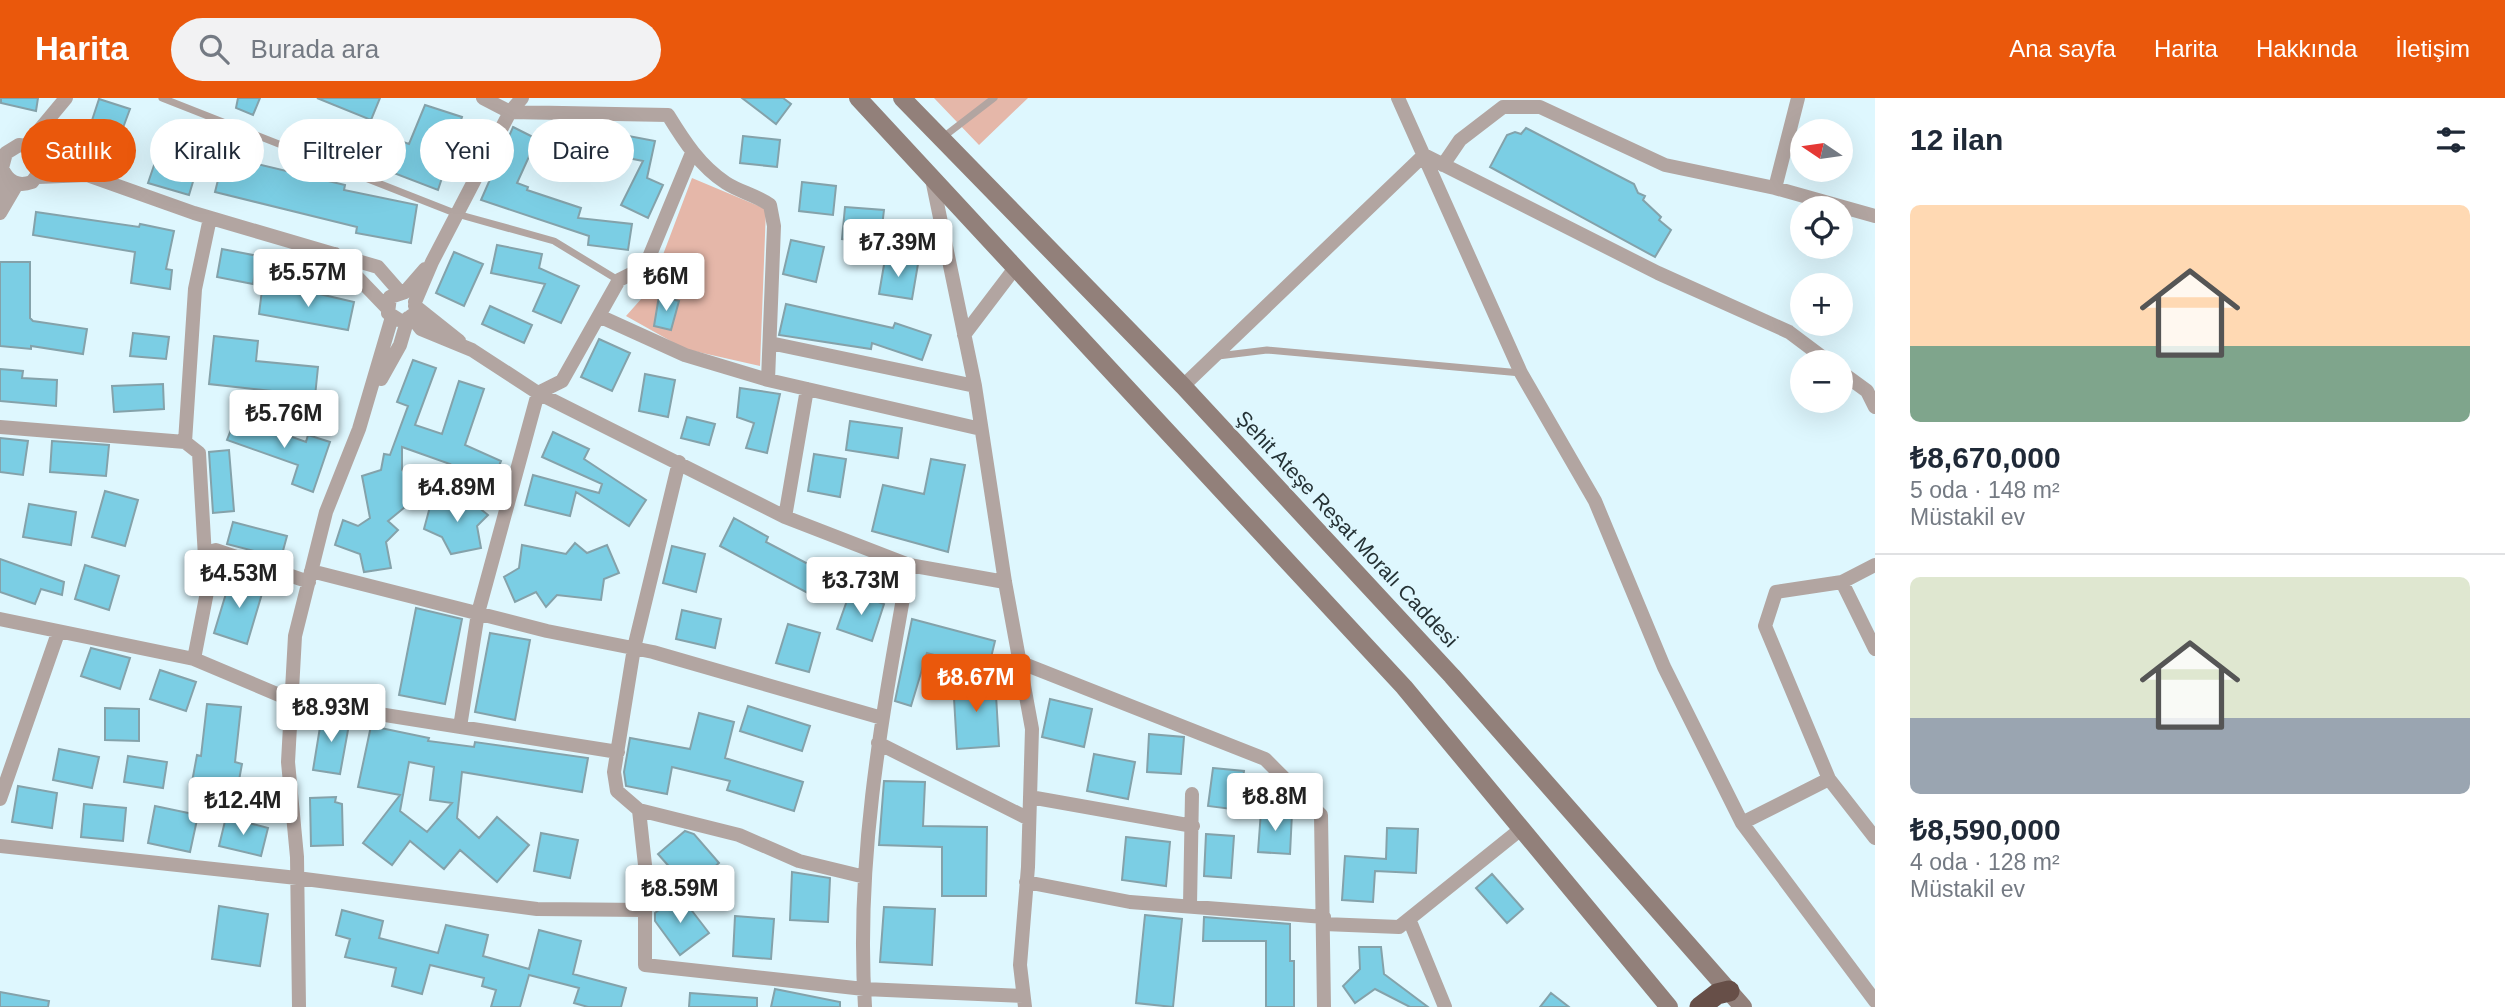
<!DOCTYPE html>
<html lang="tr">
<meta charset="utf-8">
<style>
body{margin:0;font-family:Arial,sans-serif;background:#f2f2f3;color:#1f2937;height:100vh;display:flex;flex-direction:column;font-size:26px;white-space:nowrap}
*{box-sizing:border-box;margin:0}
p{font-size:23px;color:#747a83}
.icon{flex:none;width:38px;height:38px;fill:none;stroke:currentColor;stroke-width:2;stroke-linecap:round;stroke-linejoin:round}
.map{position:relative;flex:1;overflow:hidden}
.panel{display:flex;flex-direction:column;background:#fff;width:630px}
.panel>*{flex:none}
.guide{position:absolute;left:21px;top:21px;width:665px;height:63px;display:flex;gap:14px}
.needle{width:46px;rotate:283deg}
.tools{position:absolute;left:1790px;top:21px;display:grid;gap:14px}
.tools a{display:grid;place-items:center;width:63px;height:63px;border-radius:50%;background:#fff;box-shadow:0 7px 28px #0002;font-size:35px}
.price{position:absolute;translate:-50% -60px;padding:0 16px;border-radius:7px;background:#fff;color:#222;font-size:23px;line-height:46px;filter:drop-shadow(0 2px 4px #0008)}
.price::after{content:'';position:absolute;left:50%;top:42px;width:21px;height:16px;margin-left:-10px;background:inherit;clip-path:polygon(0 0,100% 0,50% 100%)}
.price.on{background:#ea580c;color:#fff}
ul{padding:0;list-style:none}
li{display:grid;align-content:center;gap:14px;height:371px;padding:0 35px}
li+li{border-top:2px solid #e0e1e3}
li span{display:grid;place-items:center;height:217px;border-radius:10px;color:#555}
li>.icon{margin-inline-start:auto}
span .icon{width:126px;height:126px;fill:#fffc;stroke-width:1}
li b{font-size:30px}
h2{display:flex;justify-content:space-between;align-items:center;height:84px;padding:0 35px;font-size:30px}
.chip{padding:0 24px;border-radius:32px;background:#fff;box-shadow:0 7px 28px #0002;font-size:24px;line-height:63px}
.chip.on{background:#ea580c;color:#fff}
header{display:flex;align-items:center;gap:42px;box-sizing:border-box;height:98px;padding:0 35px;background:#ea580c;color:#fff}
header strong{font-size:33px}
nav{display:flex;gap:38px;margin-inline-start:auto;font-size:24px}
.search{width:490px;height:63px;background:#f2f2f3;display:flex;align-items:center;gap:18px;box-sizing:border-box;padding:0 24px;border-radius:38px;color:#747a83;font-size:26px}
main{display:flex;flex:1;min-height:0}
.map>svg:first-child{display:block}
</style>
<header>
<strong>Harita</strong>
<div class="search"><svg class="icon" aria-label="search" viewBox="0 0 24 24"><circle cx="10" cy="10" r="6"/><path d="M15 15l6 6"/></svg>Burada ara</div>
<nav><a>Ana sayfa</a><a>Harita</a><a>Hakkında</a><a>İletişim</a></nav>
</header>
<main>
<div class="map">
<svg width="1875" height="909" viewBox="0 0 1875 909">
<rect width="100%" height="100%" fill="#def7fe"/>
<path fill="#e5b7a9" d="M934,0H1028L979,47Z
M692,80L766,111L760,268L685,251L626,218L650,191Z"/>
<path fill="#7bcee4" stroke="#84a2aa" stroke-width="2" fill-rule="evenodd" d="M1,0H38L36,13L1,5Z
M238,0H260L253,17L236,10Z
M317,0H380L371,22Z
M742,0H783L791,6L776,26Z
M99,1L130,11L108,70L80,59Z
M425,7L462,19L438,92L352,59L363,30L409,46Z
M560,25L655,43L647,80L663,87L648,120L621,107L643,63L556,46Z
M168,26L207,37L189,97L148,85Z
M513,29L537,41L517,85L528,89L527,92L581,110L578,120L632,126L628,152L588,147L589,138L481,102Z
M1526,30L1634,86L1638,95L1645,98L1643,102L1661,119L1659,122L1671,132L1655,159L1490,69L1507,37L1515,34L1521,36Z
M743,38L780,42L777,69L740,65Z
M224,58L345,87L344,92L417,107L411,145L356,135L357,129L215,94Z
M802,84L836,88L833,117L799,113Z
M845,109L884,112L880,145L842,141Z
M36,114L139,129L140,126L174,133L166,171L172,172L170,191L131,185L135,154L33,137Z
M791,142L824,149L816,184L783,176Z
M497,147L542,156L539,170L579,188L561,225L533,213L545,186L491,175Z
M222,151L258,158L253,186L217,179Z
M454,154L483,166L464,208L436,195Z
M885,161L918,166L912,201L879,196Z
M0,164H30V220L33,223L87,231L83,256L31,248V251L0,248Z
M262,192L314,198L315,195L354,204L348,232L259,216Z
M659,198L679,203L671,232L654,228Z
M786,206L893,230L895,225L931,237L922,262L872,245L871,251L779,237Z
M490,208L532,227L524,245L482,226Z
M133,235L169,239L166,261L130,258Z
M214,238L258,243L256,263L318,269L313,318L269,313L271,293L209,286Z
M599,241L630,255L612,293L581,279Z
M413,262L436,270L415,327L442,336L459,283L484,291L465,347L501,363L490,390L447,371L450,366L402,349V372L422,395L388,423L398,432L386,444L391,470L364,474L360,456L335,447L343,422L358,428L370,420L362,378L381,372L384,356L390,357L408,308L397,304Z
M0,271L23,273L22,280L57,282L56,308L0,303Z
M645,276L675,282L668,319L639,313Z
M163,286L164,311L114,314L112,288Z
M740,290L780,296L767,355L746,350L754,325L737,319Z
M236,319L306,344L308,337L330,344L313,394L292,386L298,367L227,342Z
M687,319L715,326L709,347L681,340Z
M850,323L902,330L898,360L846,352Z
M553,334L589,351L584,361L646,402L629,428L576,394L570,418L525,407L533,377L599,395L602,386L542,359Z
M0,340L28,343L23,377L0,374Z
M52,343L109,347L106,378L50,374Z
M229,352L234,413L213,415L209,354Z
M814,356L846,361L840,399L808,393Z
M931,361L965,367L948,454L872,433L883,387L924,396Z
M105,393L138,402L125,448L92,439Z
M462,396L488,417L477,428L481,450L451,456L442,439L424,431L431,405L449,408Z
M29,406L76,414L71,447L23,439Z
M734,420L768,439L766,444L829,477L817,500L720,448Z
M233,424L287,438L281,460L227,446Z
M575,445L587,455L607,447L619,475L604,481L601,502L557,497L546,509L536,494L515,504L504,479L519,470L522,447L566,456Z
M672,448L705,456L696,494L663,485Z
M0,461L64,484L62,497L41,491L35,506L0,494Z
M85,467L119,478L109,512L75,501Z
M231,479L264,489L247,546L214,535Z
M850,494L884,506L872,543L837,531Z
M416,510L462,521L445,606L399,597Z
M682,512L721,521L715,550L676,541Z
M912,521L995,543L988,572L927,555L911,608L895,603Z
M788,526L820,535L809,574L776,565Z
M490,535L530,542L515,622L475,614Z
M91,550L130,560L120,591L81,578Z
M160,572L196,584L186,613L150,601Z
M995,580L999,648L957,651L953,583Z
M1050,601L1092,611L1084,649L1042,639Z
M207,606L241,609L235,664L242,666L237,693L192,684L197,657L201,658Z
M748,608L810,628L802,653L740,633Z
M105,610L139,611V643L105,642Z
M699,615L734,624L725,660L803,684L794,713L727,692L730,683L672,669L667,696L626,688L624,674L630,640L690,651Z
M322,617L350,621L340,676L313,672Z
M371,628L429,640L428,643L474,649L475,644L588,660L582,694L462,674L457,720L479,740L497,719L529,747L497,784L460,752L444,771L410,743L392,767L363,745L400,697L358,689ZM409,664L434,669L430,702L452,705L427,734L400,713Z
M1149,636L1184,639L1181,676L1147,674Z
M59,651L99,659L92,690L53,682Z
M1094,656L1135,664L1128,701L1087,693Z
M128,658L167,664L163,690L124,684Z
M1213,670L1244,673L1239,712L1208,708Z
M884,683L925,684L923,728L987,729L986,798H942V749L879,747Z
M18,688L57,695L52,730L12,724Z
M336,699L335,704L342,706L343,747L311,748L310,700Z
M84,706L126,710L123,743L81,739Z
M155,708L198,717L190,754L148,745Z
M1261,713L1292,715L1290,756L1258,754Z
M226,719L268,730L261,758L219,748Z
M1387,730L1418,731L1416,775L1375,773L1373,804L1342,802L1345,758L1386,761Z
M685,733L694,736L719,765L689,791L658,756Z
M541,735L578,742L570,780L534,773Z
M1206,736L1234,738L1231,780L1204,778Z
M1126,739L1170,744L1166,788L1122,782Z
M792,774L830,780L828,824L790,822Z
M1492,776L1523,811L1507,825L1476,790Z
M679,796L709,835L680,857L655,823V815Z
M219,808L268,816L260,868L212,861Z
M884,809L935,811L932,867L880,864Z
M342,812L383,823L379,840L438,855L446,827L488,837L483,858L529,871L539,832L581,843L573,876L626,890L621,909H588L574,905L579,890L529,877L520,909H491L496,892L482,888L484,880L430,867L422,896L392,888L396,870L345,859L350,841L336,837Z
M1145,817L1182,821L1173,909L1136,905Z
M735,818L774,821L771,861L733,858Z
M1204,819L1290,826V863H1294V909H1266V843H1203Z
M1359,849H1381L1384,876L1428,909H1410L1375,891L1355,905L1343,888L1360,871Z
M775,891L840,904V909H771Z
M0,894L49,903L48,909H0Z
M690,895L757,900V909H689Z
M1551,895L1569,909H1540Z"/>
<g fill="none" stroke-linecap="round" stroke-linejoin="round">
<path stroke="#b2a5a1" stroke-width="7" d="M162,0L457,116L554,143L618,182
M942,40L994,0
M1218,258L1267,252L1521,275"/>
<path stroke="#b2a5a1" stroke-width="14" d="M483,0L510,14L668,17C684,43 700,68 726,85C740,94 756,97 770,107L774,128L768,282
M1398,0L1521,275L1595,403L1664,569L1742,725L1875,903
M26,48L39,57L41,72L32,84C18,89 8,84 2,70L6,55L19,47L26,48L66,0
M36,54L62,58L87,77L194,115L378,169L399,193
M1443,67L1460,42L1503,9H1540L1665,67L1775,90L1875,118
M38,79L87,77
M932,81L975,288L1005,484L1032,631L1028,769L1020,867L1025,909
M1775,90L1798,0
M0,95L5,77
M0,115L17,86
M335,156L387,210
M415,204L432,164L510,14L522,0
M415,208L459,243
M411,218L421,231L472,252L538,295L785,419L909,467L1005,484
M599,218L685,257L768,282L981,331
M399,222L388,215L390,199L405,194L425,171
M964,237L1015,170
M770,245L975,288
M1841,274L1867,293L1875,309
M381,281L400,247L408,220
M1183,288L1424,57L1658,175L1789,234L1829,264
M0,329L185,344
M679,364L634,550L614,674L617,693L639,712L645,767V867L864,891L1023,898
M785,419L807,291
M205,455L216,452L309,484
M311,473L547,533L653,554L882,620
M1842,484L1875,551
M0,521L194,561L291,602L618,654
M194,561L207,494L199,355L185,344L195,191L210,120
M1019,564L1265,661L1321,717L1324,909
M460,629L478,515L538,295L562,283L619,182L645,169L692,55
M878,645L1029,721
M1829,681L1875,740
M1030,699L1193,728
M0,701L58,535
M639,712L739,737L799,763L865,779
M1742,725L1829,681L1765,528L1776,494L1842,484L1875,467
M0,748L297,780L537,811L645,812
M1026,784L1130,804L1324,819
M1190,807L1192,696
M1409,821L1445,909
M1324,826L1399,829L1521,731
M299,909L297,759L288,664L295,538L326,414L359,331L392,219
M865,909C855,759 883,613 909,467"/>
<path stroke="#92807a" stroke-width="18" d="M858,0L1404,589L1669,909
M902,0L1183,288L1452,578L1743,909"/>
<path stroke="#674f48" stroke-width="21" d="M1700,909L1717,896L1729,893"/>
</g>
<g text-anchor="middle" stroke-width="5" stroke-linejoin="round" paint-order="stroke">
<g font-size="21" fill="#253235" stroke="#def7fe">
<text transform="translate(1347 431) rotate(47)" y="7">Şehit Ateşe Reşat Moralı Caddesi</text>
</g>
</g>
</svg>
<div class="tools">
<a><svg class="needle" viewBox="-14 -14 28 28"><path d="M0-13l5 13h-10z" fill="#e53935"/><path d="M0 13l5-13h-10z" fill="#747a83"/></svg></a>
<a><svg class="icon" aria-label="locate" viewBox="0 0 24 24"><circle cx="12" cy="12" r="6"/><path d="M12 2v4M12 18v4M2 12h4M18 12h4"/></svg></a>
<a>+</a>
<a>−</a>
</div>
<b class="price" style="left:898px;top:181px">₺7.39M</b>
<b class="price" style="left:308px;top:211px">₺5.57M</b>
<b class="price" style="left:666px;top:215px">₺6M</b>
<b class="price" style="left:284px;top:352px">₺5.76M</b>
<b class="price" style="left:457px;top:426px">₺4.89M</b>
<b class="price" style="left:239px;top:512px">₺4.53M</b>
<b class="price" style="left:861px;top:519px">₺3.73M</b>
<b class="price on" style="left:976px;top:616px">₺8.67M</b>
<b class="price" style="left:331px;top:646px">₺8.93M</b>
<b class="price" style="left:1275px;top:735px">₺8.8M</b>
<b class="price" style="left:243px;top:739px">₺12.4M</b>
<b class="price" style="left:680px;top:827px">₺8.59M</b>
<div class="guide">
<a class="chip on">Satılık</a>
<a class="chip">Kiralık</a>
<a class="chip">Filtreler</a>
<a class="chip">Yeni</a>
<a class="chip">Daire</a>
</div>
</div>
<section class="panel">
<h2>12 ilan<svg class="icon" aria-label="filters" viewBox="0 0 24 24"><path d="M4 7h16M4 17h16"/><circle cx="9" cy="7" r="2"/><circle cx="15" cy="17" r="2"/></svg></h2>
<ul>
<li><span style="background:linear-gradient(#ffd9b3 65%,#7fa58c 0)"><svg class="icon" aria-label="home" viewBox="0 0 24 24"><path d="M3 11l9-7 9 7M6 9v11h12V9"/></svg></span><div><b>₺8,670,000</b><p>5 oda · 148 m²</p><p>Müstakil ev</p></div></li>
<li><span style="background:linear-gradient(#dfe7d0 65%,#9aa5b1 0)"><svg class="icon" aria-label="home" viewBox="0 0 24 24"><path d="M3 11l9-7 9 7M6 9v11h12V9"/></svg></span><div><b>₺8,590,000</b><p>4 oda · 128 m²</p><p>Müstakil ev</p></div></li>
</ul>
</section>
</main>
